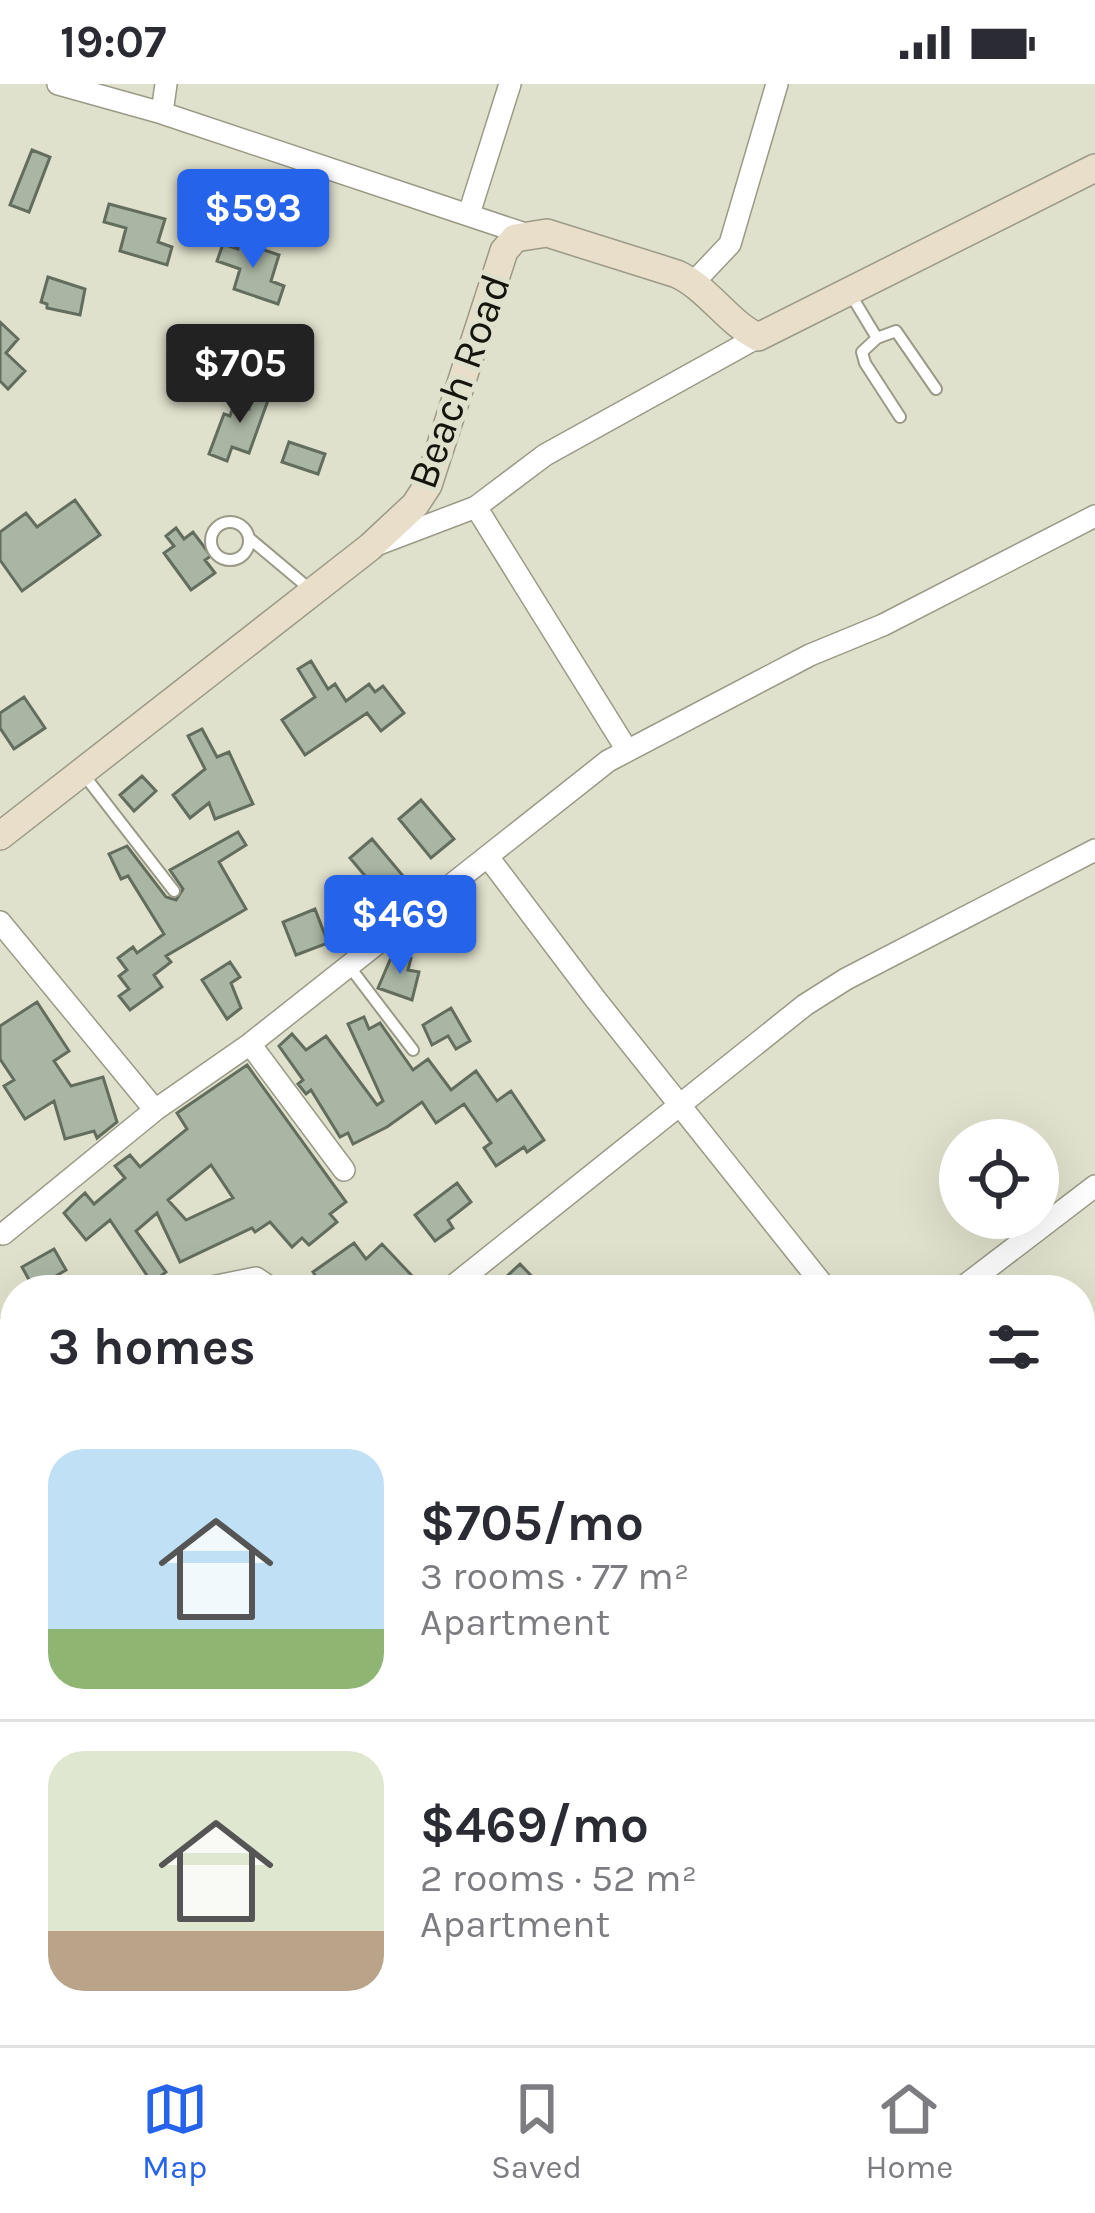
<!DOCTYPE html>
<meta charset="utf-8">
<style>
body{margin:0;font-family:Karla,sans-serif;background:#f2f2f3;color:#2b2b33;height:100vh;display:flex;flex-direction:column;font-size:45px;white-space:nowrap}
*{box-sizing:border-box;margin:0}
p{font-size:39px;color:#7c7c81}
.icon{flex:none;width:66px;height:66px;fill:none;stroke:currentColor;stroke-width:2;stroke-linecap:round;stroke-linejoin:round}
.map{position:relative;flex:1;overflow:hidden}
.sheet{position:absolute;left:0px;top:1191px;width:1095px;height:771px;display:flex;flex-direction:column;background:#fff;border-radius:48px 48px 0 0;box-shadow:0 12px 48px #0002}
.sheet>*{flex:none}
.controls{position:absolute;left:939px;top:1035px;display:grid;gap:24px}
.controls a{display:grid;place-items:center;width:120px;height:120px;border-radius:50%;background:#fff;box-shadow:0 12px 48px #0002;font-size:60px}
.price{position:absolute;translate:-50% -102px;padding:0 27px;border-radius:12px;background:#2563eb;color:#fff;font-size:39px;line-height:78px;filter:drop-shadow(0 3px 6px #0008)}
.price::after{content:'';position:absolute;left:50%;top:72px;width:36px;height:27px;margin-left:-18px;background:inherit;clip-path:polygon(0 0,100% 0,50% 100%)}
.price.on{background:#222;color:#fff}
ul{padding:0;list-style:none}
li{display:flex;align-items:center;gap:36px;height:300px;padding:0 48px}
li+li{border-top:3px solid #e1e1e2}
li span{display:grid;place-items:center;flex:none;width:336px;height:240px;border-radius:36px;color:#555}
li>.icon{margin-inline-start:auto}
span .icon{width:144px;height:144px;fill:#fffc;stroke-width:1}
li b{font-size:51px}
h2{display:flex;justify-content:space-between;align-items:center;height:144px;padding:0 48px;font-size:51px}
.status{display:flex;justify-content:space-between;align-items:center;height:84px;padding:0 60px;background:#fff;direction:ltr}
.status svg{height:33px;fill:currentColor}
.tabs{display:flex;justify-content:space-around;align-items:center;height:168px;border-top:3px solid #e1e1e2;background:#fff;font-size:33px;color:#7c7c81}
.tabs a{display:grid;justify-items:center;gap:6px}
.tabs .on{color:#2563eb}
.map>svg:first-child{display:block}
</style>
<div class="status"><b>19:07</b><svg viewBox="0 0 49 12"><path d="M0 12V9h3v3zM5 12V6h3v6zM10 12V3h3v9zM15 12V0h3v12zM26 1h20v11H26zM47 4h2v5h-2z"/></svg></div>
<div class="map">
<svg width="1095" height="1961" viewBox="0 0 1095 1961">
<rect width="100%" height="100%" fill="#e0e1cc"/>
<path fill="#aab6a4" stroke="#636d5e" stroke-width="3" fill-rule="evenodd" d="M32,66L50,73L29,128L10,121Z
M109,120L165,135L158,158L172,163L167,181L120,167L126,144L104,138Z
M240,158L279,171L271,197L284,202L278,220L234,205L240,185L217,177L223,160L238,165Z
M48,193L85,205L80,231L47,224V220L41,218Z
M0,238L18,255L6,269L25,287L8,305L0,297Z
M254,303L271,308L249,369L232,363L227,377L209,370L224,330L230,332L234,320L249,325Z
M289,358L325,370L318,390L282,378Z
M75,416L100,451L22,507L0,476V448L26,429L37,443Z
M176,444L184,455L193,448L211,472L205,476L215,489L191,506L164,469L174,462L166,452Z
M311,577L328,605L335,600L346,617L369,600L375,608L383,602L404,629L381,647L367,629L305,671L282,636L315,613L298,585Z
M24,613L45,644L14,665L0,644V629Z
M202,645L217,673L229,668L253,720L215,735L209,719L190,734L173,711L205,685L188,652Z
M142,692L156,707L134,727L120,711Z
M421,716L454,755L431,774L399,735Z
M238,748L246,761L219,778L246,825L166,872L171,878L154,891L162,903L130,926L119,912L129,905L119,892L127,886L118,874L133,863L137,869L164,850L128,792L121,795L109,770L127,762L166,813L176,816L183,805L170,786Z
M372,755L404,793L382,812L350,774Z
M315,825L328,859L296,871L283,838Z
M393,869L411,874L408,886L419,888L412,916L378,904Z
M230,878L240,893L231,899L241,924L227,935L202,896Z
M37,918L69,967L54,977L71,1002L103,993L117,1038L97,1054L94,1047L65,1055L54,1017L25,1035L4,1002L14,996L0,975V942Z
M451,924L470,957L456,965L448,952L432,961L423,941Z
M364,933L369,945L380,939L413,986L428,975L451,1006L476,987L497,1017L511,1007L544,1056L527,1068L524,1063L496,1082L484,1064L491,1059L464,1020L436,1039L422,1018L387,1043L353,1060L348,1049L340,1053L311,1006L306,1010L298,1000L303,996L279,962L292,950L306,966L326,952L377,1021L383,1017L348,940Z
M247,981L346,1118L330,1130L337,1138L309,1161L302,1154L292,1163L270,1138L255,1148L252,1144L180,1178L157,1129L136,1147L166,1188L152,1199L110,1136L86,1156L64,1129L75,1118L85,1109L94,1120L125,1094L115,1082L130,1071L140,1083L187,1045L177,1029ZM211,1081L233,1114L186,1136L168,1116Z
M457,1099L471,1118L448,1136L453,1144L435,1157L415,1131Z
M354,1159L366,1175L382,1160L415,1195L403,1206H325L313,1188Z
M54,1165L66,1186L34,1205L22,1183Z
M520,1180L545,1206H492Z"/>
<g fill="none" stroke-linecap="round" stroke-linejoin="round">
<defs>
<path id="service" d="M851,211L877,254L896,247L936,305
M877,254L862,268L865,279L900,333
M211 457a19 19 0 1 1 38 0a19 19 0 1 1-38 0Z
M249,454L311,506
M84,691L174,807
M349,882L413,966
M0,1711V1724
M0,1771L15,1772
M126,1947H128
M798,1947L827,1961"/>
<path id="minor" d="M58,0L162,29L525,150
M162,29L166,0
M469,130L510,0
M694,198L730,160L777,0
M476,423L627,666
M376,461L476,423L545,371L758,253
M488,773L596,916L827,1206
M0,838L155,1026
M250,960L344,1086
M3,1150L155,1026L250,960L608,677L810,571L883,541L1095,432
M197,1206L256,1194L274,1206
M448,1206L805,921L846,895L1095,766
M959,1206L1095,1102
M0,1246L15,1242
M1080,1532L1095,1524
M1080,1896L1095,1877
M459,1961L468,1947
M1030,1961L1041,1947"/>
<path id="secondary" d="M0,752L370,463L415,421L428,401L504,167L515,154L547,149L677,190C709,205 727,238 758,253L1095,84
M24,1947L70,1961"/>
</defs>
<use href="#service" stroke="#9a9a87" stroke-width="14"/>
<use href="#minor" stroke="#9a9a87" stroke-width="24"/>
<use href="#secondary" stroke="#9a9a87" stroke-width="30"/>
<use href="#service" stroke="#fff" stroke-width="10"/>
<use href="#minor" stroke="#fff" stroke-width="21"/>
<use href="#secondary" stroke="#e9dec9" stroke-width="27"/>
</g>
<g text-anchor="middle" stroke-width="10" stroke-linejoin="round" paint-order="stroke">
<g font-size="42" fill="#15150e" stroke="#e0e1cc">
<text transform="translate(458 297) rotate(-70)" y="15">Beach Road</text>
</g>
</g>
</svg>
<div class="controls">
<a><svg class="icon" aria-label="locate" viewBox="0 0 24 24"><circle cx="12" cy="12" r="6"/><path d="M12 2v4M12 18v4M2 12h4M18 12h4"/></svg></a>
</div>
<b class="price" style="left:253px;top:187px">$593</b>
<b class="price on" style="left:240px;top:342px">$705</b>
<b class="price" style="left:400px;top:893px">$469</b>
<section class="sheet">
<h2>3 homes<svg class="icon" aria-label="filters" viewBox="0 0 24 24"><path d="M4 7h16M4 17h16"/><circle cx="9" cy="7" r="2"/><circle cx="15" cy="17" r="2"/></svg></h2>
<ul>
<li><span style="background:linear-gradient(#bfe0f5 75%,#8fb573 0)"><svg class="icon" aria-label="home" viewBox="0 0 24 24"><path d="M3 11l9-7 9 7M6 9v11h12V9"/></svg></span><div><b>$705/mo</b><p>3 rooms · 77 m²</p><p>Apartment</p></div></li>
<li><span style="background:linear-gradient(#dfe7d0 75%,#b9a48a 0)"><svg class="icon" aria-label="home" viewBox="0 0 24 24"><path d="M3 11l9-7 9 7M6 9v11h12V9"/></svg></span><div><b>$469/mo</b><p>2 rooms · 52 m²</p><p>Apartment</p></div></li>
</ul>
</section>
</div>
<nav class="tabs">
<a class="on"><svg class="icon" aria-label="map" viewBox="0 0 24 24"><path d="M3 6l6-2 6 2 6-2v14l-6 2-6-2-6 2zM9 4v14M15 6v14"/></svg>Map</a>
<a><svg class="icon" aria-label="saved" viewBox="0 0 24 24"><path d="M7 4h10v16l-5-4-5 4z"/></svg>Saved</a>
<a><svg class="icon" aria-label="home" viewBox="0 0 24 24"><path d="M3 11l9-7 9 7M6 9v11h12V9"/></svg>Home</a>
</nav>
